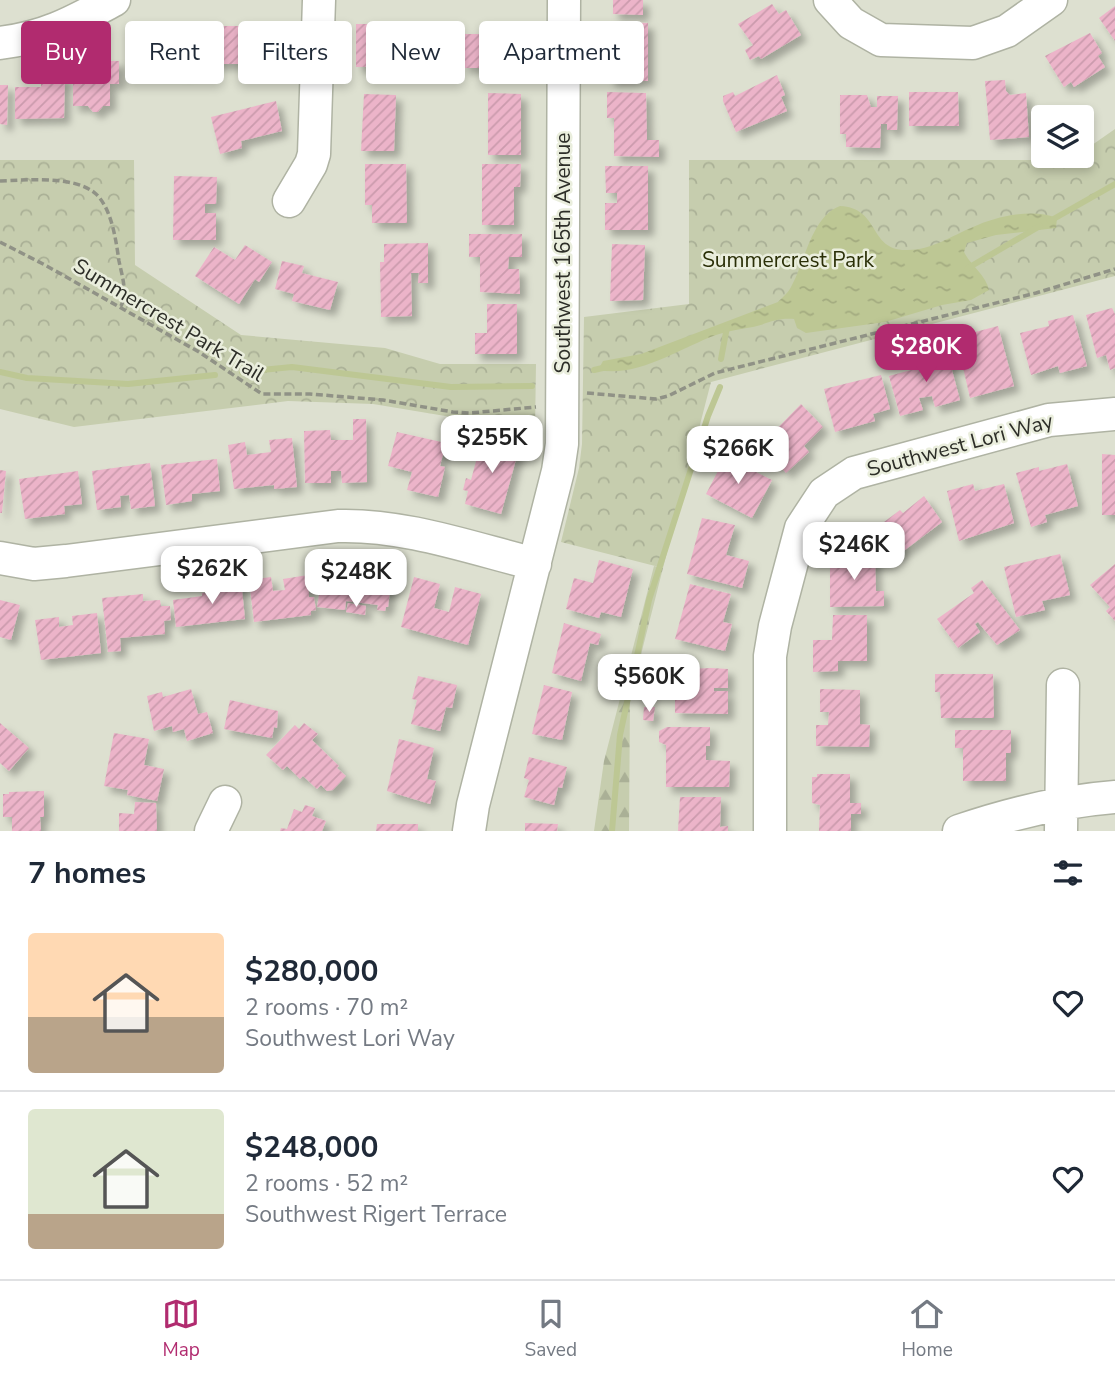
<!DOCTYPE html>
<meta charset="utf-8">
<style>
body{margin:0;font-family:"Nunito Sans",sans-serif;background:#f6f6f7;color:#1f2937;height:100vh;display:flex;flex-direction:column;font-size:26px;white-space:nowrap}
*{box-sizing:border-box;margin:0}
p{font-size:23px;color:#747a83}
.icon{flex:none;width:38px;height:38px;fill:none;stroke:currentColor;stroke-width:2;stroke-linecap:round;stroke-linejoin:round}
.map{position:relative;height:831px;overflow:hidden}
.details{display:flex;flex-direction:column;background:#fff;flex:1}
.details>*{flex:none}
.guide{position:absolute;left:21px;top:21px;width:700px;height:63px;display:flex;gap:14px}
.fabs{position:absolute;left:1031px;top:105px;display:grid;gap:14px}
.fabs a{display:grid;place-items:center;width:63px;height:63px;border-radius:7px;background:#fff;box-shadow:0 4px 10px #0003;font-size:35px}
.price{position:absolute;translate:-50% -60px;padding:0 16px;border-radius:14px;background:#fff;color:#222;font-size:23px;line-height:46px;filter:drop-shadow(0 2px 4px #0008)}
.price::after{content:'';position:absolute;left:50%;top:42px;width:21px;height:16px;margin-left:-10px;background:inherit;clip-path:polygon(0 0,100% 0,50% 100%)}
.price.current{background:#b12b6f;color:#fff}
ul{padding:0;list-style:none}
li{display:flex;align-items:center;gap:21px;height:175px;padding:0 28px}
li+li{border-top:2px solid #e0e1e3}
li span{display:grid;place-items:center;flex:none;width:196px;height:140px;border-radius:7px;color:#555}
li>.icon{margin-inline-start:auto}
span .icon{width:84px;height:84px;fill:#fffc;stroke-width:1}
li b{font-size:30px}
h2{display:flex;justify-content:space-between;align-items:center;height:84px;padding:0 28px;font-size:30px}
.chip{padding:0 24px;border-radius:7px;background:#fff;box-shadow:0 4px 10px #0003;font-size:24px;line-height:63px}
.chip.current{background:#b12b6f;color:#fff}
.tabs{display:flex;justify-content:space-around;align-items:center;height:98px;border-top:2px solid #e0e1e3;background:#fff;font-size:19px;color:#747a83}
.tabs a{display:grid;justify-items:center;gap:4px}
.tabs .current{color:#b12b6f}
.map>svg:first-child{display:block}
</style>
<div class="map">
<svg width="1115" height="831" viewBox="0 0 1115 831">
<defs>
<pattern id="forest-firs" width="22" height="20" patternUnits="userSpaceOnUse" patternTransform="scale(1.75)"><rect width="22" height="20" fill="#c6cdae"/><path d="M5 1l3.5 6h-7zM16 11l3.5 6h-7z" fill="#aab096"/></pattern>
<pattern id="park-crowns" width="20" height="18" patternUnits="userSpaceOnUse" patternTransform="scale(1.75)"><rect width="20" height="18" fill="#c6cdae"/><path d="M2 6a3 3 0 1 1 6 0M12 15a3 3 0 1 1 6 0" fill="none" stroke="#aab096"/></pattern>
<pattern id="water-ripples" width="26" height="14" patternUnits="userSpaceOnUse" patternTransform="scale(1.75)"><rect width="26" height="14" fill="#bdc794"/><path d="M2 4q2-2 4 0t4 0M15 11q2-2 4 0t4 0" fill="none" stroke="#a3ab80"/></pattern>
<pattern id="building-hatch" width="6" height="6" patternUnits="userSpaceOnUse" patternTransform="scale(1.75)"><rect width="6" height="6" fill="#ecb4c9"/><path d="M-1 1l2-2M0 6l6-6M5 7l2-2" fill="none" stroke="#cb9bad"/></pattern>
<filter id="shadow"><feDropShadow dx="6" dy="6" stdDeviation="3.5" flood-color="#0004"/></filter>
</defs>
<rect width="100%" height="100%" fill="#dde0d0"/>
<path fill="url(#forest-firs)" d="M654,566L663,568L630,698L629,831H594L604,761Z"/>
<path fill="url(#park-crowns)" d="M1115,129V276L711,382L663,568L561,542L579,468L582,444L584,317L689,304V160H1071L1082,156V152Z
M0,160H134L135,265L241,335L385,348L440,364H536L535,431L373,404L288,401L74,427L0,409Z"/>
<path fill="url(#water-ripples)" d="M840,206C881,208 868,251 907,250C932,250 951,236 973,227C996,216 1033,208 1057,218L1056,228L996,235L967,243L964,252C971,266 986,275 989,290L971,300L942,305L885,322L806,333L797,328L794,319C775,318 770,323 753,327C741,329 728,331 716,335C680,348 638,378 598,370L603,361L641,354L778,302C783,297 789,292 792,285C805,261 812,216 840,206Z"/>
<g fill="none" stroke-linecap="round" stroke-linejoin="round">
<path stroke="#bdc794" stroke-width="6" d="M1050,221L1115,184
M968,268L1040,226
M721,359L727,327
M594,370L607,367
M0,372L27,378L128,384L215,375
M242,372L292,367L451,387L532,386
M612,831L620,735L649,600L708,416L720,387"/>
</g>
<path fill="url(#building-hatch)" filter="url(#shadow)" d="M613,0H643V15L613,14Z
M772,4L779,14L786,10L801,35L761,59L759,56L750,60L745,50L753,45L738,24Z
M1115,6V41L1099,18Z
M606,22L648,23V81H609V57H620V45H606Z
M356,24H433L434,28H443V51H433V66L356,67Z
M206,26H268L267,64H206Z
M1090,33L1102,53L1098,56L1105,67L1074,87L1071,82L1064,87L1045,56Z
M131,34L189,38V72L131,69Z
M462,34H532V68H462Z
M88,61H119V84H110V106H103L98,112H93L88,106H73V76H88Z
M777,75L785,95L781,97L787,111L736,132L723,101V96L733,92L735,96Z
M41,77H65L64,118L15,119V87H41Z
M1005,80L1006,91L1010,95L1026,93L1029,137L990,140L985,81Z
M0,85H8L7,125L0,124Z
M607,92L646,93L647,140H659V157L614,156V118H607Z
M909,92H958L959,126H909Z
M488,93L521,94V155H488Z
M364,94L396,95L394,151H361Z
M840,95H867L871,107H877V96H898L897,130H887V124H881L880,148L846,147V134H840Z
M276,101L282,131L241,141L242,148L220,154L211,117Z
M365,164H406L407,223H372V205H365Z
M482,164H521L520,187H514V225H482Z
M605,166H648V230H605V203H617V193H606Z
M174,176L217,177L216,204H205V213H216V240H173Z
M469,234H522V257H509L508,269H519L520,294L480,292V257H469Z
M428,243V283H418L419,273H411L412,316L381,317L380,262H384V244Z
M612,244L645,245L643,300L610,301Z
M245,245L272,262L259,282L255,279L239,304L195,276L214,247L235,260Z
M282,261L304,266L302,273L338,282L330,310L292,301L294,294L275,289Z
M487,304H517V354H475V333H487Z
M1112,308L1115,314V368L1110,370L1106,355L1097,358L1086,315Z
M1073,315L1087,366L1060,373L1058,366L1031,375L1020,333L1049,326L1048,321Z
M998,326L1014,386L970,398L956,337Z
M945,344L960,400L935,407L932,396L919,398L923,410L900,416L889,376L933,364L928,349Z
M881,375L890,409L873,414L875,421L835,432L824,389Z
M801,404L823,427L804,446L809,452L786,473L763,448L759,453L748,442L755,435L763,443Z
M353,419H366L367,482L342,483L341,471H331V483H305L304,431L330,430L331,440H353Z
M397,432L446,443L440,466L445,467L438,497L407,490L412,472L388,466Z
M483,435L520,445L501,514L465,504L468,491L463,490L466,478L471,480Z
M292,438L297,487L274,489V485L234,489L228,445L245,442L247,455L271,452L269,440Z
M720,454L772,480L752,518L706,494L718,471L713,468Z
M1102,454L1115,455V515H1102Z
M217,459L220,491L192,494V501L166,505L161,465Z
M150,463L155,506L131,509L129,495L120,496L121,507L97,510L92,471Z
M1067,464L1078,506L1045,515L1047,522L1031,527L1016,473L1039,467V471Z
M0,470L6,471L2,513H0Z
M78,471L82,504L64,506L65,514L25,519L19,479Z
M973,484L975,491L1004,484L1014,523L959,541L947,491Z
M924,496L942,522L897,556L876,528L900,510L903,513Z
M702,518L735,525L726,555L749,561L742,588L687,574Z
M1060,554L1070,595L1042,601L1045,610L1016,617L1004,567Z
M830,556H875L876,591H884V606L830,607Z
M599,560L633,569L621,617L601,612L599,618L566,609L574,578L593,583Z
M1115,564V621L1106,611L1110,607L1090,585Z
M342,568L392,575L388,607H386L385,611L377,610L378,605L346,601L345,610L317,607L323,569L341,572Z
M308,575L309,597H314L316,610L311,611V615L254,622L249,580L271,577L273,591L285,590L283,579Z
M414,577L440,584L434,608L449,612L455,587L481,594L468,645L401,627Z
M241,580L245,619L176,627L173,600L202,596V593L218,591L217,582Z
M982,580L1020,630L997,645L978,622L975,624L980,632L958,648L937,619L974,593L971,588Z
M690,584L731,594L723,622L732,624L725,651L675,639Z
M143,594V601L160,600L161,606H170L171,620L164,621L165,634L120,638L121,651L108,652L102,598Z
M0,600L20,605L11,640L0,637Z
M348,603L366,606L365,615L346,612Z
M97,613L101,653L41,660L35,620L59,617V627L73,625L72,616Z
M833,615H867V661H838V671L813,672V640H832Z
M564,623L601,634L598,645L590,643L581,681L552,673Z
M711,668L728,669V688H714V691H728V714L675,713V687H669V670Z
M935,674H993L994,718H941L940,692H935Z
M418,676L457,685L452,708L446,707L440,731L411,724L417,700L412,699Z
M544,685L572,692L562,740L532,734Z
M191,689L198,714L207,712L213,733L187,741L184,729L173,732L172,726L154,731L147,696L162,692L163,697Z
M820,689L860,690V724L870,725L869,747L816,746V725H828L829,712H820Z
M230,700L278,711L277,728L274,727L272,738L224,729Z
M644,707H655L653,721L643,720Z
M0,723L29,748L9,771L0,763Z
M304,723L318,734L312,740L339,766L337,768L346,776L333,790L327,791L321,785L317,789L303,776L300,779L287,766L283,770L266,755L295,725L299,729Z
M667,727H710V746H706V760L730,761L729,787H666V745L659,742V731Z
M955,730H1011V753H1006V781H963V748H955Z
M114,733L149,739L144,765L164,769L157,801L127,795L128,790L104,786Z
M399,739L434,748L427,779L436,781L430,804L387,791Z
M529,757L567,767L562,788L558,787L554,805L524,797L529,780L524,778Z
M817,774H850V803H861V814H851V831H819L820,805L812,803V777H817Z
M44,791V817H40L41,831H12V817H3V794H9V792Z
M680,797H721L720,827L728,826V831H678Z
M135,802L156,803L157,831H119V813L134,814Z
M305,805L315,808L312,816L326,821L322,831H280L281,828L287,829L294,809L302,812Z
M525,823L558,824L557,831H525Z
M377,824H418V831H376Z"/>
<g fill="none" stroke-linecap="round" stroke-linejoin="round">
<defs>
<path id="minor" d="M830,0L851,23L881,40L973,43L1007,31L1051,0
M0,43C47,37 73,22 114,0
M289,201L311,164L314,154L319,0
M0,558L34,564L66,561L338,526C404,524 471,548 535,564
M211,831L225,802
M469,831L473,805L558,471L562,444L564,0
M770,831V656L775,626L801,528L824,493L854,473L1049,420L1115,414
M959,831C1009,814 1062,801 1115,797
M1061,831L1063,685"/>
</defs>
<use href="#minor" stroke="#afb3a3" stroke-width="35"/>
<path stroke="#909286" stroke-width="3.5" stroke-dasharray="7 3.5" stroke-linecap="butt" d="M0,181C26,180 75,175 96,194C112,209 116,241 119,261C122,276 129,296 119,309
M0,242L45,265L199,352L262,394H310L383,400L453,412L470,413L536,407
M587,393L656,399L668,396L715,373L1036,293L1115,269"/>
<use href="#minor" stroke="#fff" stroke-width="32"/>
</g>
<g text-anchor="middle" stroke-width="5" stroke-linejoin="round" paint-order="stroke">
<g font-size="21" fill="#2d2e28" stroke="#eaeedd">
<text transform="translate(563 253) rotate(-90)" y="7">Southwest 165th Avenue</text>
<text transform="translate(169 320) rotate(31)" y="7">Summercrest Park Trail</text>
<text transform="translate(960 445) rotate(-15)" y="7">Southwest Lori Way</text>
</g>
<g font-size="21" fill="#2a2f07" stroke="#eaeedd">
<text x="788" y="267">Summercrest Park</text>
</g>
</g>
</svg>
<div class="fabs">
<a><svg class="icon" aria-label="layers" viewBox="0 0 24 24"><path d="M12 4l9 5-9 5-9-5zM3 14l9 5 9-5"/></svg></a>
</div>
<b class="price current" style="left:926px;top:384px">$280K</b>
<b class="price" style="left:492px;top:475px">$255K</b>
<b class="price" style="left:738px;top:486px">$266K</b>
<b class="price" style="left:854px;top:582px">$246K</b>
<b class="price" style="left:212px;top:606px">$262K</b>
<b class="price" style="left:356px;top:609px">$248K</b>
<b class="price" style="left:649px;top:714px">$560K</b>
<div class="guide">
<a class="chip current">Buy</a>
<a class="chip">Rent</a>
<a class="chip">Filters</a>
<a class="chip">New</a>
<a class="chip">Apartment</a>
</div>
</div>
<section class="details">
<h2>7 homes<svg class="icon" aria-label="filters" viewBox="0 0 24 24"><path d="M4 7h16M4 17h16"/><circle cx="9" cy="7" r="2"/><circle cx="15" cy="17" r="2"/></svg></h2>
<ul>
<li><span style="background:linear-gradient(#ffd9b3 60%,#b9a48a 0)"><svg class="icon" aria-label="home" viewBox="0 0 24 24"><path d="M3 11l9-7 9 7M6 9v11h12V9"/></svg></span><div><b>$280,000</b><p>2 rooms · 70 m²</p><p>Southwest Lori Way</p></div><svg class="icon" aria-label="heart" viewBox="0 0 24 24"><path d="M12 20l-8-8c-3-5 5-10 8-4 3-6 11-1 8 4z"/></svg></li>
<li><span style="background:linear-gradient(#dfe7d0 75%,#b9a48a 0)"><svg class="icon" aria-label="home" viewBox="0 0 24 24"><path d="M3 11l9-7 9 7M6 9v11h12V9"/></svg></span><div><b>$248,000</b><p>2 rooms · 52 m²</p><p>Southwest Rigert Terrace</p></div><svg class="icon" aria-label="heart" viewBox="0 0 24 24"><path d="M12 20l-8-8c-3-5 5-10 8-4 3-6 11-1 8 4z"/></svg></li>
</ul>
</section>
<nav class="tabs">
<a class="current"><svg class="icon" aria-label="map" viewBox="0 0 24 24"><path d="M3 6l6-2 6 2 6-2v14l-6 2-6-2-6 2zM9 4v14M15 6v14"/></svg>Map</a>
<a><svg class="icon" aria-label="saved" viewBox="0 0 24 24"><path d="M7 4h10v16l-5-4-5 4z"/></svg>Saved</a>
<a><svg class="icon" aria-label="home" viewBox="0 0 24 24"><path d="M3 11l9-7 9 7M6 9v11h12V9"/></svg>Home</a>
</nav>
